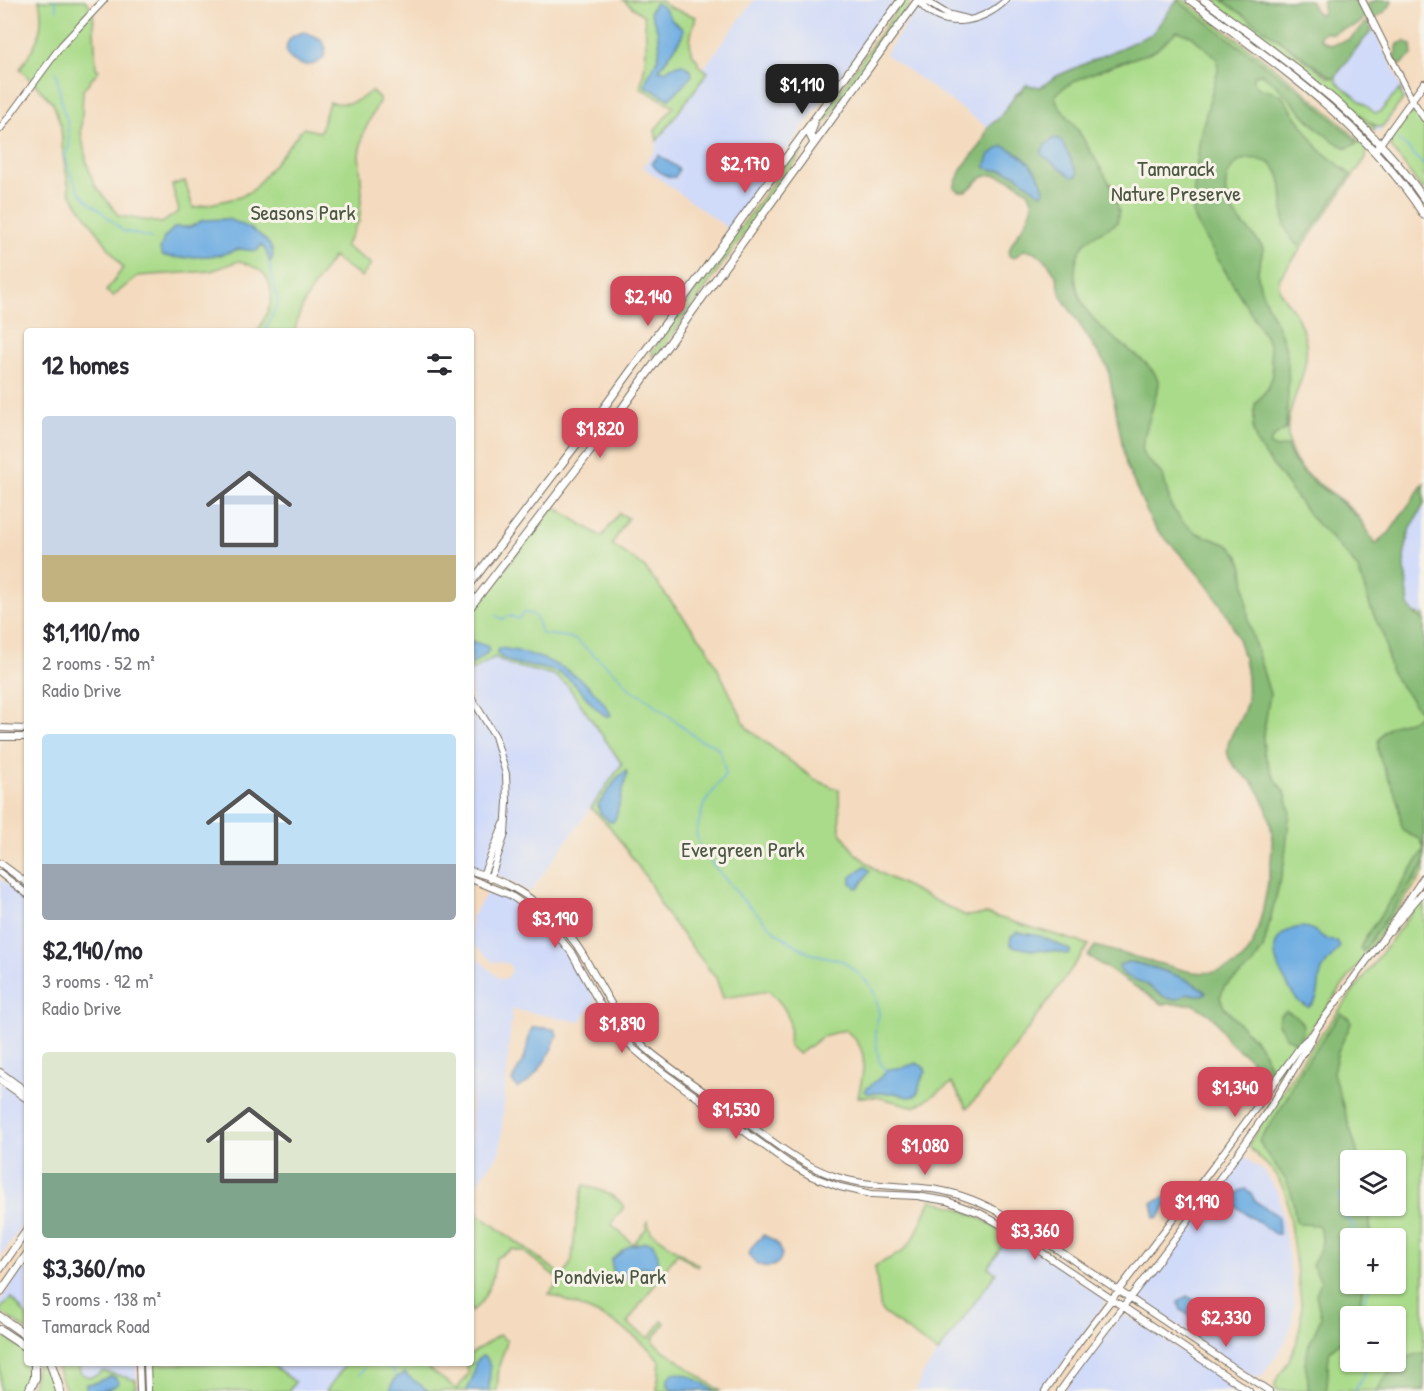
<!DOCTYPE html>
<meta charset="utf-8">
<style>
body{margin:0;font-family:"Patrick Hand",sans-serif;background:#f7f7f7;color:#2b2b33;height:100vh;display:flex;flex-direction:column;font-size:22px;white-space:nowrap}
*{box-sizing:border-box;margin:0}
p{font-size:20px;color:#7c7c81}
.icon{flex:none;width:33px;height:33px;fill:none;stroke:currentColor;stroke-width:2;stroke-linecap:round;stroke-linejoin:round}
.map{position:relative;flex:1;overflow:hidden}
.panel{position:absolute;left:24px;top:328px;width:450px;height:1038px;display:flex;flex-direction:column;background:#fff;border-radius:6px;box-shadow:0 2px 4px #0004}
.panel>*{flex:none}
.fabs{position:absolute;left:1340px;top:1150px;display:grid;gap:12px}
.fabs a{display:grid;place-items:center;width:66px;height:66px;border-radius:6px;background:#fff;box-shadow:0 2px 4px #0004;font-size:30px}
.price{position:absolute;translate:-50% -51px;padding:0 14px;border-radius:12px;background:#d1495b;color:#fff;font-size:20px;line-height:39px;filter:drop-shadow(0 2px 3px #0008)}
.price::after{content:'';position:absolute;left:50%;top:36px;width:18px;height:14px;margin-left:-9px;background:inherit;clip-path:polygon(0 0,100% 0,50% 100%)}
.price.on{background:#222;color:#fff}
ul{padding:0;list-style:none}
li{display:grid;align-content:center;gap:12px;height:318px;padding:0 18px}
li span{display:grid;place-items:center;height:186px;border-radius:6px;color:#555}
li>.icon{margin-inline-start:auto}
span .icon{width:108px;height:108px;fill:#fffc;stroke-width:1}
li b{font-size:26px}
h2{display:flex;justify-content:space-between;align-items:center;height:72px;padding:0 18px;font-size:26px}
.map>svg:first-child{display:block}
</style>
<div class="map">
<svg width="1424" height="1391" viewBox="0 0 1424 1391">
<rect width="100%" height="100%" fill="#f7f3e8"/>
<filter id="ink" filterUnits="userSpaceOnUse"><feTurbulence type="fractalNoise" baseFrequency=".0167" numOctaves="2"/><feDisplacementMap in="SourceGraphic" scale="12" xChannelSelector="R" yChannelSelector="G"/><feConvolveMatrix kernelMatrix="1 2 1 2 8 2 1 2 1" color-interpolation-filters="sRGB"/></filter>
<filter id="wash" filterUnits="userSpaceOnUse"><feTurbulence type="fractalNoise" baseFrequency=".008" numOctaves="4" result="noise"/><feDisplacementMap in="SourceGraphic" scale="24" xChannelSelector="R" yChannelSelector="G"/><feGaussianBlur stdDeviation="1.35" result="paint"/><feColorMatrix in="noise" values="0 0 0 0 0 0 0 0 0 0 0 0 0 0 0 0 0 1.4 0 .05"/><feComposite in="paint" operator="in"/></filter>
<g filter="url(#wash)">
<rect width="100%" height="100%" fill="#f4dbbf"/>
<path fill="#d0daf9" d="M754,0H895L725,235L726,227L643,167L655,150L657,141L707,72L703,69Z
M923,0H1178L1151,37L1040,98L1024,87L1016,95L991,130L885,54Z
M1371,25L1396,74L1405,98L1380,132L1373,130L1326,87Z
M1424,486V616H1410L1386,540Z
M494,657L512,666L554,675L568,686L622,765L530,892L500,876L471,867V671Z
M0,879L27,897V1089L0,1069Z
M493,890L510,899L544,924L566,949L596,1001L580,1022L512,1009L500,1152L471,1191V952L500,979L508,978L512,970L508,963L493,962L471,943V918L487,893Z
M0,1081L27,1102V1218L0,1257Z
M1243,1156L1265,1172L1279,1195L1294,1294L1293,1319L1286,1342L1263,1375L1258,1378L1253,1377L1213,1351L1142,1300L1138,1294L1240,1158Z
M1007,1234L1038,1252L1102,1298L1105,1304L1043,1391H916L922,1375L996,1273L988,1267L1009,1236Z
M27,1263V1331L0,1311V1301Z
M1125,1315L1130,1317L1241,1391H1063L1118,1319Z
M56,1364H136L137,1391H66Z
M271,1364H346L326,1391H289L295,1382Z"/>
<path fill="#aadb8a" stroke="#6a835a" stroke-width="1.5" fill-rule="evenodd" d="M39,0H85L93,10L96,68L99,70L83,90L81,133L87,164L94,184L119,216L162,223L179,211L172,185L185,181L193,208L240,197L253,190L303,128L320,132L329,102C347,106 357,103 371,91L380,99L363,134L359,154L362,193L359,221L345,246L371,264L362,277L333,257C318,280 299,304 295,331H258C268,313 279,294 264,274C259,268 247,264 239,261L211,271L138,276L113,296L106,291L123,268L70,193L63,155L61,126L53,103L20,69C36,45 46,30 39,0Z
M623,0H659L671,8L696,17C691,33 685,47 698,61V65L708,72L657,141L655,130L674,106L640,88C647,63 648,42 644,16Z
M904,0H909V5L814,138L815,127L818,122Z
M1178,0H1184C1247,47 1312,92 1367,149L1366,158L1279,279C1277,294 1286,299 1293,310C1300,321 1304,332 1306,344C1310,378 1284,405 1288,437C1291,474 1326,485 1349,507C1361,517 1368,530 1374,544L1386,540L1410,616L1416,615L1414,614L1424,615V872L1365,956L1268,1085L1267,1084L1270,1079L1219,1017L1193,1001L1088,956L1095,947L1204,977L1235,969L1251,955L1260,930L1274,846L1250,700L1247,664L1232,618L1198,568L1156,527L1110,365L1062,295L1037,199L1016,94L1025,87L1040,98L1151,37Z
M1194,0H1199L1307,80L1338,107Z
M1210,0H1276L1259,25L1328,77L1333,78L1336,76V79L1338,83L1375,113L1380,112L1400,89L1403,99L1382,127H1378L1365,119L1323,81L1254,30L1323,83L1375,127L1374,131L1323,85Z
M1414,113L1418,115L1424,124V192L1389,144L1390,140L1408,115Z
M802,142L803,147L800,155L660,352L652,357V352Z
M553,506L602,537L619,513L628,518L612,544L644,567L707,647L747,728L814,779L839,790L840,831L855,853L880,873L966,916L987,914L1089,945L982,1092L967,1108L952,1083L915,1107L877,1097H858C864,1069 871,1049 845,1030L823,1036L799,1054L789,1047C791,1018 790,1011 769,991L723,998L716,978L664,911L648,880L610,827L591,808L622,764L568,686L554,675L512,666L495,657L471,671V613Z
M1424,896V1391H1277L1275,1387L1276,1381L1288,1362L1297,1342L1301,1321V1301L1286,1194L1276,1174L1250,1148L1249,1144L1306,1055ZM1350,1161H1395V1206H1350ZM1350,1239H1395V1284H1350ZM1350,1317H1395V1362H1350Z
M585,1185C597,1189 619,1196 624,1207L613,1221L612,1225L633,1244L646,1229L647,1220L651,1232L699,1266L697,1267L677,1253L627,1323L648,1338L650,1337L662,1321L665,1323L653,1339L654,1343L720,1391H657L660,1361C627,1322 595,1313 549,1294L565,1274L572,1260L577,1213L583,1187Z
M931,1200C960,1207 985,1219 1009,1236L988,1267L996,1273L938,1353L881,1311L875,1266L902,1252L914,1238Z
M471,1209L559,1273L556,1277L524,1252L513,1249L496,1258C494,1277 487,1301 471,1312Z
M12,1298L27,1317V1331L0,1311V1309Z
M0,1333L27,1352V1364H32L33,1371L25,1391H0Z
M499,1335L507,1341L499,1366L497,1391H326L346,1364H422L457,1389L469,1373L465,1364H471V1354Z
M37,1364H45L56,1391H31Z
M56,1364H79L80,1372C89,1380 94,1377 103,1371L136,1380V1386L129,1391H66Z
M150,1364H271L295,1382L289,1391H151Z"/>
<path fill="#87bb76" stroke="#597350" stroke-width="1.5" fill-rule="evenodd" d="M1177,0L1304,94L1358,143L1347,148C1316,137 1291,94 1262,74L1255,75L1253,81C1259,94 1272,88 1282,96L1319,149L1351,175L1299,246C1272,225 1291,194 1276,169C1272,164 1267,161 1260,160C1237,153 1223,173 1226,195C1230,217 1252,230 1263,248C1263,257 1257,265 1258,275C1261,303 1281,323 1286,350C1291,377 1287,402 1286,429L1272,438L1270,445L1277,448L1287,446C1298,481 1334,491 1356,516L1357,515L1375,544L1380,542L1379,540L1389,533L1424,483V504L1409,532L1404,557L1409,606L1414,614L1424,620V865L1363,952L1360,948L1365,938L1417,861L1424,848L1420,839C1415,837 1408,835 1404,831C1399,824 1400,811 1398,803C1394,786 1381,767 1378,751C1377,745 1379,738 1382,734C1395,717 1415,726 1421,713L1391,673L1384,638L1370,606L1358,569L1348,556L1309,515L1257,444L1253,430L1255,404L1268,388L1273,375L1269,343L1200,230L1193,214V199L1200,136L1218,70L1217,58L1191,36L1177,31L1157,49L1149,53C1130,60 1062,80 1055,97L1059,106L1076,127L1112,187L1119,211L1117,223C1107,230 1093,234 1085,243C1078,251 1075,262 1075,273C1076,335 1156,352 1159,385L1143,441L1142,453L1147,459L1163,475L1171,506L1182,521L1197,533L1228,545L1238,554L1243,568L1249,624L1270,694L1263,737L1264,752L1272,774L1286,795L1290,811L1284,865L1263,949L1251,967L1224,987L1220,998L1224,1007L1261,1047L1272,1073L1266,1083L1248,1057L1228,1041L1217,1022L1209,1014L1193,1004H1162L1088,956L1095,946L1187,971C1205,975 1229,972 1243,959C1261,942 1273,862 1272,837C1272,828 1270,819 1267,810C1264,801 1259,790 1252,782C1244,775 1231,766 1228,755C1224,736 1246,718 1247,700C1253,629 1202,575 1156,529L1151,521L1126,465L1108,368L1061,296L1057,277L1050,266L1044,259L1033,251L1024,250L1014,258L1009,256C1006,234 1058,206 1016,183C1006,177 991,171 980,179C975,182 972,188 966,191H959L954,187L962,168L981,145L988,127L1000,117L1016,94L1020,93L1026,85L1041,87L1055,77L1152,34ZM1062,142L1078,173L1077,176L1041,151ZM1025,159L1040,178L1038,192C1027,179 1009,168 991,170ZM1129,962C1149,965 1193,978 1206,993L1198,996L1187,993L1178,999C1156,998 1159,989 1143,982C1135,979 1128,978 1121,971Z
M1222,0H1310L1316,12L1319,15L1323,12V0H1357L1365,17C1352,34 1345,23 1333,34L1325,32L1320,36V39L1331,45L1350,39L1367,22L1372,31L1359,45L1336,76L1333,78Z
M1377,0H1392C1390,10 1382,14 1373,19L1367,4Z
M1405,41L1411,45L1412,55L1398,67L1394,58L1398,44Z
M1286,1011C1302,1018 1310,1028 1295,1042L1286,1037L1278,1024L1280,1015Z
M1341,1013L1350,1019L1351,1024L1338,1051L1333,1073L1360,1161H1350V1206H1370V1239H1350V1284H1363L1358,1317H1350V1336C1344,1341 1335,1345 1330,1351C1327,1357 1329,1381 1326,1391H1308V1380L1305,1363L1309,1345L1321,1318L1316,1294L1321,1281L1312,1265C1319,1251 1327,1241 1318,1225L1300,1224L1296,1222C1293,1209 1294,1196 1288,1184C1280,1168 1265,1157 1259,1140L1281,1108L1301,1070Z
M1424,1353V1391H1377C1386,1373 1402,1355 1424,1353Z"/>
<path fill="#6faee2" stroke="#4d6c86" stroke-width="1.5" d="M656,3C666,7 666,12 672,20C675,23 681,26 683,30C685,37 663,63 659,70L665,71L671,67L682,64L691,70L692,75L685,84L669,99L645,86C646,76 653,70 657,60C663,45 657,26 650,12L654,4Z
M305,32L321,39L326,48L324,57C313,69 297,67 287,55C284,41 292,34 305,32Z
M1055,138L1061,140L1078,174L1077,176L1072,177L1041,154L1044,146Z
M1003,146C1023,154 1039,169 1044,190L1042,194C1028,188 1023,175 1004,170C997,169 991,171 985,167L990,154Z
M659,155L679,169L675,177C668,179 655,170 652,163Z
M226,219C242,222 284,243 270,263L266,251L261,245L257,251L239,249L220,255L181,258L163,256L160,250L164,238L175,227H190L203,220Z
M471,641L487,646L489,650L485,655L471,665Z
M500,648C542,653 590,675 611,715L607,717C588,705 579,682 559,673C539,664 514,669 497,654V651Z
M626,771L627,774L616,817L613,822H610L600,813L598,805L618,777Z
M865,866L870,871L859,887L856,888L851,883V877Z
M1302,927C1320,928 1322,943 1337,941L1340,946C1334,957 1322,964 1320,977C1318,990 1320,998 1309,1007C1297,1004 1293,994 1287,984C1271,959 1266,932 1302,927Z
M1017,932L1040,936L1070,950V953L1066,954L1055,951L1032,950L1012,946L1010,944L1011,937Z
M1129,962C1147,965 1197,979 1206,994L1200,996L1188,993C1167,1007 1162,993 1145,984C1136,978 1121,979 1119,965Z
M533,1027L554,1029L557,1034C553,1051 533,1084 517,1088L512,1081L525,1056L530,1032Z
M916,1063L924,1067L926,1072L921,1080L918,1092L915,1096L908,1097L895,1093H868L864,1091L890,1069L905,1067Z
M1246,1189L1251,1193L1255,1201L1278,1216L1279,1234H1275L1234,1205C1233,1197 1238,1190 1246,1189Z
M1171,1194L1173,1195L1159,1217L1155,1218L1152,1203Z
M763,1235C803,1251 769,1284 749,1255L751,1248Z
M646,1242L652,1243C657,1250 660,1259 657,1267L654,1269C635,1264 635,1271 622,1282H618L614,1277L611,1260L629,1246Z
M1187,1296L1196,1301L1206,1323L1216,1330V1333L1181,1310L1178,1301Z
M482,1356L487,1358L490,1367L489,1391H467L474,1374L475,1363Z
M405,1373L408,1376L429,1391H390L394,1379Z
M673,1373C689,1373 701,1382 715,1391L672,1390L668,1386V1379Z
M110,1376L114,1377L119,1382C112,1391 98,1391 86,1391V1384L95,1383Z"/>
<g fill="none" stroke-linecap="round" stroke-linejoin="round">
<path stroke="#6faee2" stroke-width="1.5" d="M55,0L57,10
M56,71L63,111L67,119L69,147L65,155L68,168L79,191L88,201L101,211L123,231L151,238
M1397,139L1408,148L1424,166
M264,332L278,303L269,262
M496,615L501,619L511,616L518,619L524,613C539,612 537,624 541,634L568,637L576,640L620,677L632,691L642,695L698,739L712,744L719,749L726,773L704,804L696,833L700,847L709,860L743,900L777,933L809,953L843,961L857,972L871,986L876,998L879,1014L875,1030L877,1048L879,1060L886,1072
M1340,1193L1341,1213L1353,1225L1357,1239
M1363,1317C1359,1298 1369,1299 1369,1284
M381,1364L392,1368L396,1377
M360,1374L365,1368
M1355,1391C1360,1380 1366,1376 1363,1362"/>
</g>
</g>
<g filter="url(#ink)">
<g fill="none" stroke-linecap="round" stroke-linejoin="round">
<defs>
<path id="tertiary" d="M918,0C939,32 982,24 1006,0
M919,0L927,2L947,14L967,19
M1362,0L1412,100L1424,118
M0,129L61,46L104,0
M1375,151L1424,83
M471,697L495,736L506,774L507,802L505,834L490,879
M0,728L27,729
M0,737H27
M0,863L27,883
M471,871C520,884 561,916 586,960C607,995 621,1029 654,1055C681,1076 710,1096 738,1116C768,1138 798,1164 834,1176C866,1187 899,1185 932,1189C963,1193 990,1206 1016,1222L1269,1391
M0,873L27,894
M483,875L504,824
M471,879L510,895L543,918L571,952L605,1013L633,1048L654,1066L788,1163L811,1176L840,1187L871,1194L917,1196L947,1201L980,1213L1001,1225L1249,1391
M1390,931L1424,891
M0,1072L27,1092
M0,1080L27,1099
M139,1364L140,1391
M147,1364L148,1391
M1045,1391L1079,1342L1213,1167L1303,1043L1314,1033
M1060,1391C1124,1302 1195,1217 1257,1126C1272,1105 1286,1083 1299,1060C1304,1051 1311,1043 1314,1032L1382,940L1424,877"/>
<path id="secondary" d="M1190,0C1277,65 1364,122 1424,215
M1204,0C1284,59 1367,115 1424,199
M814,124L810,135L814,143
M471,583L592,424L901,0
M471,606L605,432L918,0
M0,1269L27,1230
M0,1293L27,1254"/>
<path id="motorway" d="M0,1317L27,1336
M0,1330L27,1348
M51,1364L60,1391
M29,1391L35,1378V1364"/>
</defs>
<use href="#tertiary" stroke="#71695f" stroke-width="8"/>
<use href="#secondary" stroke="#71695f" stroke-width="9"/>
<use href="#motorway" stroke="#71695f" stroke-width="10"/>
<use href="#tertiary" stroke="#fff" stroke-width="6"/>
<use href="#secondary" stroke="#fff" stroke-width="7"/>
<use href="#motorway" stroke="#fff" stroke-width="8"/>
</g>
</g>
<g text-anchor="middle" stroke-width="6" stroke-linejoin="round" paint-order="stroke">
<g font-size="22" fill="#4b5743" stroke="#f7f3e8">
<text x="1176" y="176">Tamarack<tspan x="1176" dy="25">Nature Preserve</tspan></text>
<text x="303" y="220">Seasons Park</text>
<text x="743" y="857">Evergreen Park</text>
<text x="610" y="1284">Pondview Park</text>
</g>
</g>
</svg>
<div class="fabs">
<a><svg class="icon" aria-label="layers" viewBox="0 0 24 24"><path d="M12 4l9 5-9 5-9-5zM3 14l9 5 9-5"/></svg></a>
<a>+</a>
<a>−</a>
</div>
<b class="price on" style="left:802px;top:115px">$1,110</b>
<b class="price" style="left:745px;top:194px">$2,170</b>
<b class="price" style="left:648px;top:327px">$2,140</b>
<b class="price" style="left:600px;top:459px">$1,820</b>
<b class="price" style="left:555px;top:949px">$3,190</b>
<b class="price" style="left:622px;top:1054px">$1,890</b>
<b class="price" style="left:1235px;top:1118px">$1,340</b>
<b class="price" style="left:736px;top:1140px">$1,530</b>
<b class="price" style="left:925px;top:1176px">$1,080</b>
<b class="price" style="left:1197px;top:1232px">$1,190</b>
<b class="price" style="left:1035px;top:1261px">$3,360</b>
<b class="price" style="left:1226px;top:1348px">$2,330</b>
<section class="panel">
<h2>12 homes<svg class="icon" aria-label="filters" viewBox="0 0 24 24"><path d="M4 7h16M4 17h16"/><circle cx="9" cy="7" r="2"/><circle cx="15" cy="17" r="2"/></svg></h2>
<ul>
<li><span style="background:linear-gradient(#c9d6e8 75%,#c2b280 0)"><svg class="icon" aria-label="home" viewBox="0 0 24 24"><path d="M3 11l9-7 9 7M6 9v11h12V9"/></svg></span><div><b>$1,110/mo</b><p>2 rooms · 52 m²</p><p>Radio Drive</p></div></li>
<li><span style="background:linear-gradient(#bfe0f5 70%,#9aa5b1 0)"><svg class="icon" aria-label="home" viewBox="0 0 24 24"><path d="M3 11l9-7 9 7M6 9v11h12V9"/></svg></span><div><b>$2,140/mo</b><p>3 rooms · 92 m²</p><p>Radio Drive</p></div></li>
<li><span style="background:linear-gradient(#dfe7d0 65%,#7fa58c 0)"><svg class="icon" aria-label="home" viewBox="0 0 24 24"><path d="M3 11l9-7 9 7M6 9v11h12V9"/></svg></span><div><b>$3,360/mo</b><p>5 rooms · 138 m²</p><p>Tamarack Road</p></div></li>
</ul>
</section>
</div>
